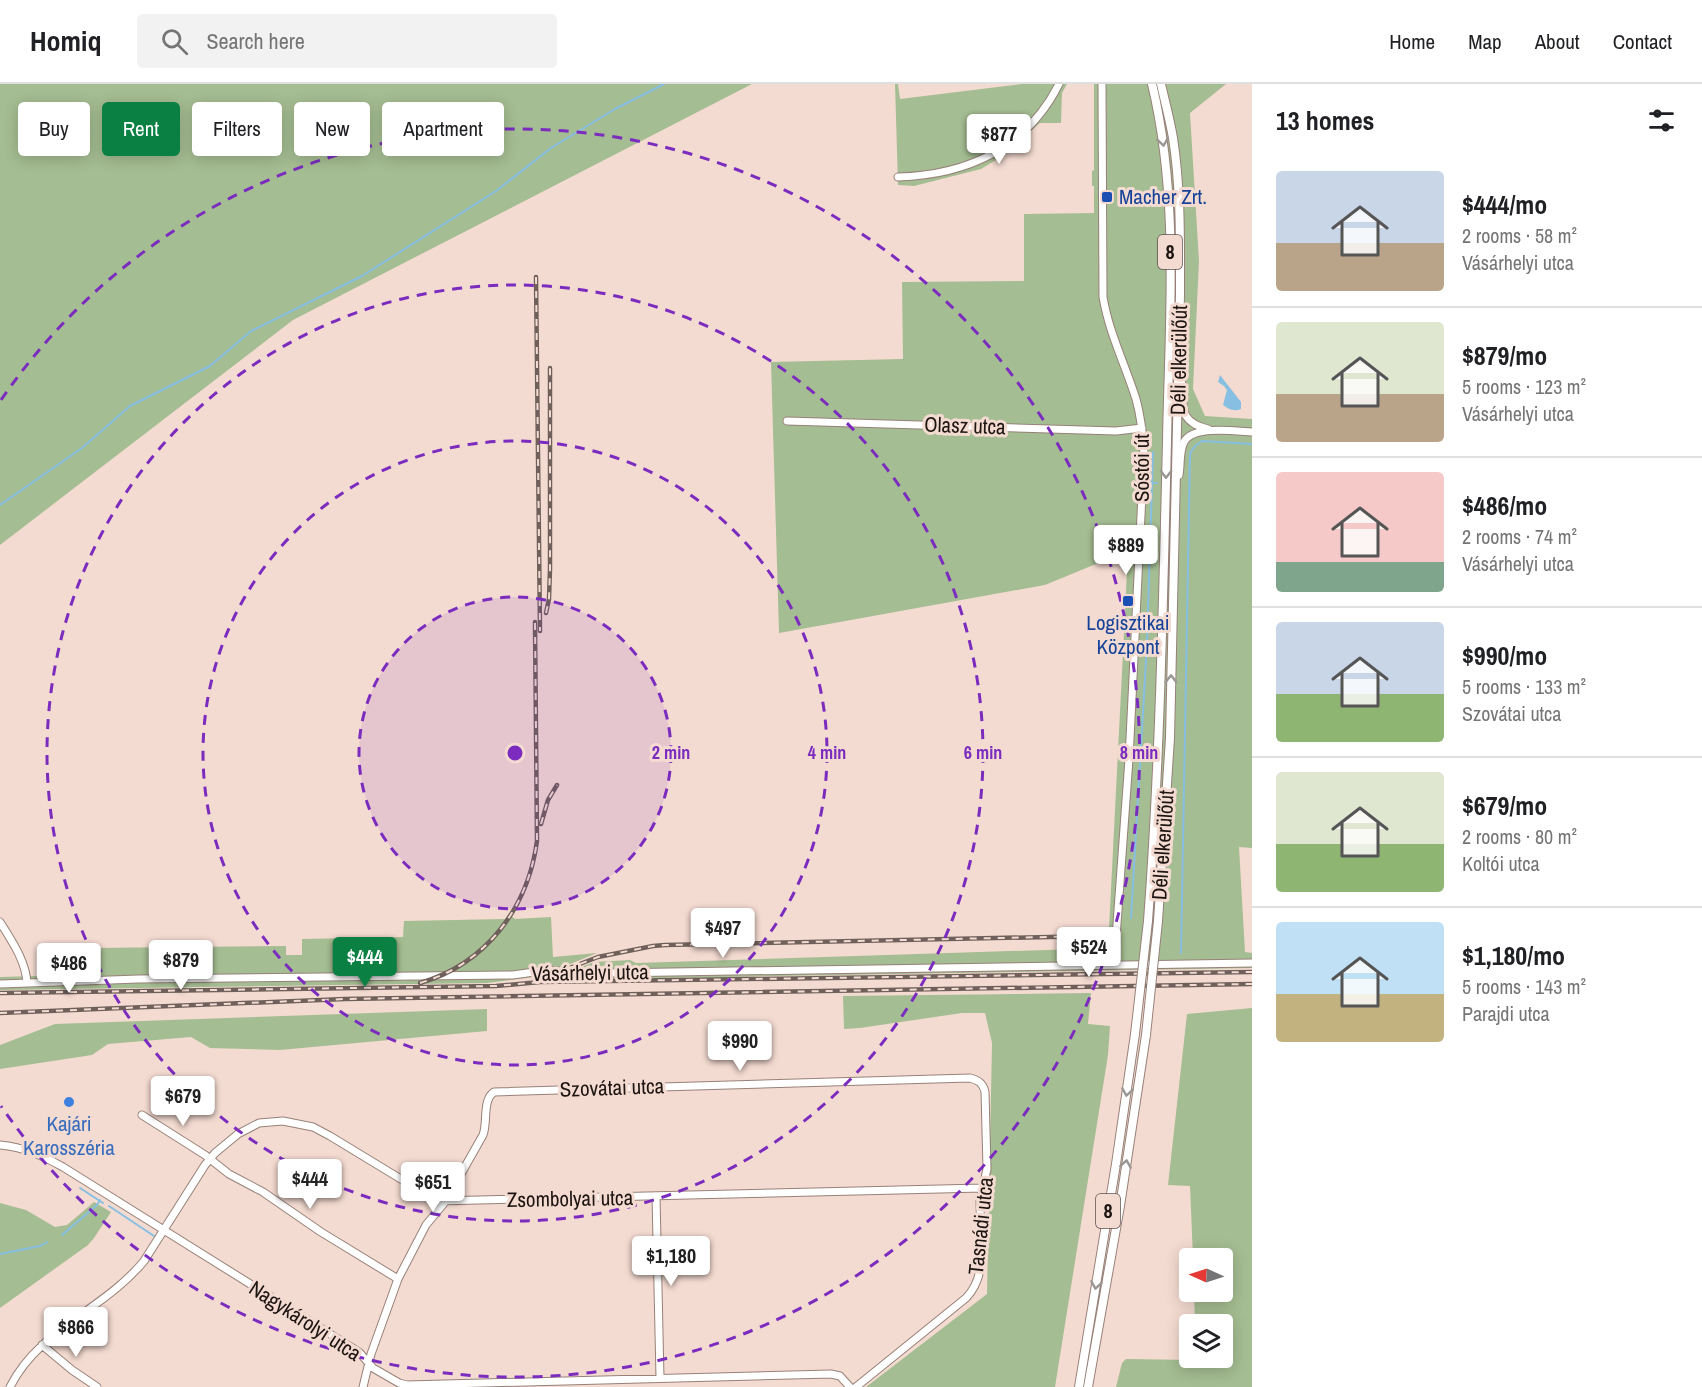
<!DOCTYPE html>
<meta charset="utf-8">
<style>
body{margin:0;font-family:"Archivo Narrow",sans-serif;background:#f2f2f2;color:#202124;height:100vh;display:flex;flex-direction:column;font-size:22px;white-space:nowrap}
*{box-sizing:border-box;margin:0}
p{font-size:20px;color:#757577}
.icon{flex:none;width:33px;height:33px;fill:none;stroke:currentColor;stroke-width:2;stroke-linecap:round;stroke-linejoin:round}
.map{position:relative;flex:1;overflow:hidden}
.drawer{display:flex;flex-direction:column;background:#fff;width:450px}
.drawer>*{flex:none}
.banner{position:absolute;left:18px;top:18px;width:570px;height:54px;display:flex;gap:12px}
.needle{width:39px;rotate:273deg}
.tools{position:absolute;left:1179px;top:1164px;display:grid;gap:12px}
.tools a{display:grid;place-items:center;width:54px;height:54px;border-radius:6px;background:#fff;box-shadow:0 3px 15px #0003;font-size:30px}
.price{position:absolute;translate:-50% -51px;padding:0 14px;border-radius:6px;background:#fff;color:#222;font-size:20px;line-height:39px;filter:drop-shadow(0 2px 3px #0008)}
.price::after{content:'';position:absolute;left:50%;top:36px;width:18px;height:14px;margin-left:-9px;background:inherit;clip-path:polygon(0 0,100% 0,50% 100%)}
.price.on{background:#0b8043;color:#fff}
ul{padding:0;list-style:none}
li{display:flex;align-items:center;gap:18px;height:150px;padding:0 24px}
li+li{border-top:2px solid #e0e0e0}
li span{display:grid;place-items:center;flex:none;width:168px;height:120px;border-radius:6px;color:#555}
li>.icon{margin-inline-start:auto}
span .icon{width:72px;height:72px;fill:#fffc;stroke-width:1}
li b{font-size:26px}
h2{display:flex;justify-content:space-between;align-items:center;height:72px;padding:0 24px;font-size:26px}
.pill{padding:0 21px;border-radius:6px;background:#fff;box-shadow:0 3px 15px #0003;font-size:21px;line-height:54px}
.pill.on{background:#0b8043;color:#fff}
header{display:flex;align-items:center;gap:36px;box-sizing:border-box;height:84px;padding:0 30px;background:#fff;border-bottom:2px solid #e0e0e0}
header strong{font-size:28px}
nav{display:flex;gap:33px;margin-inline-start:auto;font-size:21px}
.search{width:420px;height:54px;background:#f2f2f2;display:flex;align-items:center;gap:15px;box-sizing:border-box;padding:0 21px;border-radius:6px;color:#757577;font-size:22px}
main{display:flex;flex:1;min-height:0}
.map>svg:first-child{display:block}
</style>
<header>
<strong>Homiq</strong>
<div class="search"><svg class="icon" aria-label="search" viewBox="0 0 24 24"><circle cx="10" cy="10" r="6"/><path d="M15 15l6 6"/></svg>Search here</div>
<nav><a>Home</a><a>Map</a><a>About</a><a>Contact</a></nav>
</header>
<main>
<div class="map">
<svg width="1252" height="1303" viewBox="0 0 1252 1303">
<rect width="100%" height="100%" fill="#f4dbd1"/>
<path fill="#a5bd92" d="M0,0H752L293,236L0,461Z
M895,0H898L900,15L1022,0H1067L1062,9L1061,39H1040L1004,71L981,85L914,102L898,101Z
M1094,0H1226L1190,29L1199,177L1193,305L1205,332L1252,335V764L1239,763L1245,868L1252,869V884L548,896L594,878L630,876L636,879L1108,864L1124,549L1119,546V534L1125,530L1128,462L1115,466L1113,473L1045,501L779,549L771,278L903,275L902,198L1024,197V130L1094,129V102H1092V87L1094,86Z
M509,830L515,835L551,833L553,873L597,869L541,892L487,899L0,906V893L36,892L91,864L286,862V871H302V855L403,853L404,837L505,835Z
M1091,909L1088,940L1110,942L1108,971L1055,1303H866L987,1210L992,959L985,929H962L860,944L844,945L843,912Z
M1252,924V1303H1116L1122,1279L1126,1275L1196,1276V1274H1222V1240H1195L1194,1208H1222V1174H1193L1190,1102L1168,1101L1187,930Z
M487,925V947L280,966L210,964L191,953L108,960L92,971L0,985V961L55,940Z
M94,1118L111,1128L94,1154L88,1161L0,1224V1119L26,1126L55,1143L67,1141Z"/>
<path fill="#87bfe3" d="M1220,291L1241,318V325C1234,328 1228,325 1223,321L1227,306L1224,302L1218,298Z"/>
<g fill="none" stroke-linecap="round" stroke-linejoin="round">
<path stroke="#87bfe3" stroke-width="2" d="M1152,399L1153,368
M0,421L82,364L130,322L210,282L251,247L362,192L496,107L551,64L615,25L664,0
M1131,834L1147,559L1152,399H1157
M1181,869L1190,369L1195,362L1202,357L1252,360
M80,1104L103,1119
M109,1122L154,1152
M62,1151L97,1121L100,1116
M0,1170L40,1162L47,1158"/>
<defs>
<path id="minor" d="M1102,0L1103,213C1109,249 1125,280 1136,315C1141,333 1143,351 1144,370L1129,675L1114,881
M898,93C967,91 1027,64 1059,0
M1181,293C1185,319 1175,337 1208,345
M787,337L1116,347L1142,344
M1179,391C1181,380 1179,368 1184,358C1193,341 1235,347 1252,348
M0,838C11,856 26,877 27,899
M0,900L138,895L513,891L548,886L577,889H610L1252,879
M142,1031L205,1071L229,1090L263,1108L321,1148L398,1195
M0,1061C24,1063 43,1072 63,1083L359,1268L373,1284L399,1299L407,1301L831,1290L840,1292L850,1303
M656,1112L660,1294
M42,1261L72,1286L97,1303
M10,1303C39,1245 104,1226 144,1177L205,1081L215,1069L238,1050L259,1039L283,1037L313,1043L330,1052L437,1117L982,1104
M363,1303L371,1270L398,1195L426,1141L445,1118L483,1051C488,1038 482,1016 494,1008L970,994C978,996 983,999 985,1008L987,1085L980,1116L981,1181C979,1194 975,1205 966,1214L856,1303"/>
<path id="major" d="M1148,837C1160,677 1163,517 1167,357C1169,239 1180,116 1152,0
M1158,837L1170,654L1180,210C1180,159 1181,105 1173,54C1170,36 1165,18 1161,0
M1079,1303L1116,1080L1135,950
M1088,1303L1120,1122L1146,951"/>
</defs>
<use href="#minor" stroke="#978178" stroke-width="9"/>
<use href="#major" stroke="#978178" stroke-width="10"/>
<use href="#minor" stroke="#fff" stroke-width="7"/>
<use href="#major" stroke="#fff" stroke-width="8"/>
<defs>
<path id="rail" d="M536,193L540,547
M546,529L549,515L550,485V284
M541,740L548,716L557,701
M541,895L598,873L653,862L665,861L1095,852
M420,899C486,880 528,824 537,757L535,538
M0,909L496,902L540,898L1252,888
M0,929L345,915L1252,900"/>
</defs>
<use href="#rail" stroke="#6f605b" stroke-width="4.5"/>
<use href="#rail" stroke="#f4dbd1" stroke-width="2" stroke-dasharray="7" stroke-linecap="butt"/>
<defs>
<path id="major-bridge" d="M1135,950L1148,837
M1146,951L1158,837"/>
</defs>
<use href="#major-bridge" stroke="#978178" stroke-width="10" stroke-linecap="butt"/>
<use href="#major-bridge" stroke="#fff" stroke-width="8"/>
</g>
<defs><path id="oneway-chevron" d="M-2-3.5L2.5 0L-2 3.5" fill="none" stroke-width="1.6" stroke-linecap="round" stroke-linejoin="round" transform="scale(1.5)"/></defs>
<g stroke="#999694">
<use href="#oneway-chevron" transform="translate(1163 58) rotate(82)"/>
<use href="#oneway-chevron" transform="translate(1166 390) rotate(91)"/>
<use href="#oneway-chevron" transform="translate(1171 595) rotate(-89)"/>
<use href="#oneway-chevron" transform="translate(1127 1008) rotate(99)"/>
<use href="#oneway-chevron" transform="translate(1126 1080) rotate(-81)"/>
<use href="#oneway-chevron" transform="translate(1096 1201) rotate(99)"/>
</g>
<circle cx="515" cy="669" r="156" fill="#7b2cbf" fill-opacity=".12"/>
<g fill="none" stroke="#7b2cbf" stroke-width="3" stroke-dasharray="10 8">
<circle cx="515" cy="669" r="156"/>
<circle cx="515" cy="669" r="312"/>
<circle cx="515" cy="669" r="468"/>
<path d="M1 316A624 624 0 1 1 1 1022"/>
</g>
<g fill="#1a4fb4" stroke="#f4dbd1" stroke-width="2">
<rect x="1101" y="107" width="12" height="12" rx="3"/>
<rect x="1122" y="511" width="12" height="12" rx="3"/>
</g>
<circle fill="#3f7fe0" stroke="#f4dbd1" stroke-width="2" cx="69" cy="1018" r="6"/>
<g text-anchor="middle" stroke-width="6" stroke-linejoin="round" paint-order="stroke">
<g fill="#f4dbd1" stroke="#5e504b" stroke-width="1.5">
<rect x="1158" y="151" width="24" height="34" rx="4.5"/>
<rect x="1096" y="1110" width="24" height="34" rx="4.5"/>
</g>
<g font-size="20" font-weight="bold" fill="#1d1512">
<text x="1170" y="175">8</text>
<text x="1108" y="1134">8</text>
</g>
<g font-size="21" fill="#164399" stroke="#f4dbd1" text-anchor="start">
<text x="1119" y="120">Macher Zrt.</text>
<text x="1128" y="546" text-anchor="middle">Logisztikai<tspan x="1128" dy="24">Központ</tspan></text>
</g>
<g font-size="21" fill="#1d1512" stroke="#f4dbd1">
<text transform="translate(1179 276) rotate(-89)" y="7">Déli elkerülőút</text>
<text transform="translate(965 342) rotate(2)" y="7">Olasz utca</text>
<text transform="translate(1142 384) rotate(-90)" y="7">Sóstói út</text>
<text transform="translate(1163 761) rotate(-86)" y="7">Déli elkerülőút</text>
<text transform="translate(590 889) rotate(-1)" y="7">Vásárhelyi utca</text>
<text transform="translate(612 1004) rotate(-2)" y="7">Szovátai utca</text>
<text transform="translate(570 1115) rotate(-1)" y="7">Zsombolyai utca</text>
<text transform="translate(981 1142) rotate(-84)" y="7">Tasnádi utca</text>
<text transform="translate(305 1237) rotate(33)" y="7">Nagykárolyi utca</text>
</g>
<g font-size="21" fill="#366cbe" stroke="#f4dbd1">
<text x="69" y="1047">Kajári<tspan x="69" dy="24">Karosszéria</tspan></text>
</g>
</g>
<circle cx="515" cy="669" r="9" fill="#7b2cbf" stroke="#f4dbd1" stroke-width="3"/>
<g font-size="18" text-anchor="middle" font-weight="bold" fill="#7b2cbf" stroke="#f4dbd1" stroke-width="6" stroke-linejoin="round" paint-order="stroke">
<text x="671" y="675">2 min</text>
<text x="827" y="675">4 min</text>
<text x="983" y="675">6 min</text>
<text x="1139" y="675">8 min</text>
</g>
</svg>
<div class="tools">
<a><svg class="needle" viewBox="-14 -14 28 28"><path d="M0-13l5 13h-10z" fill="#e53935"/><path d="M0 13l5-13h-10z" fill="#757577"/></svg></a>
<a><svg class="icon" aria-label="layers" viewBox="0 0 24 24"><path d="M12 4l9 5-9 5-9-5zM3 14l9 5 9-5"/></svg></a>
</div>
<b class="price" style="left:999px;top:81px">$877</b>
<b class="price" style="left:1126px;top:492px">$889</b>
<b class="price" style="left:723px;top:875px">$497</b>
<b class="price" style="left:1089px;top:894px">$524</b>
<b class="price on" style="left:365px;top:904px">$444</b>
<b class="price" style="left:181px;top:907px">$879</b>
<b class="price" style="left:69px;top:910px">$486</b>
<b class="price" style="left:740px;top:988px">$990</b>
<b class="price" style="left:183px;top:1043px">$679</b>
<b class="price" style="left:310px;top:1126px">$444</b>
<b class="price" style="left:433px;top:1129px">$651</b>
<b class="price" style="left:671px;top:1203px">$1,180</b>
<b class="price" style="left:76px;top:1274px">$866</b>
<div class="banner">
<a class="pill">Buy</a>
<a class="pill on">Rent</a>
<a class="pill">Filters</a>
<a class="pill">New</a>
<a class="pill">Apartment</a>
</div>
</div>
<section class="drawer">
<h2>13 homes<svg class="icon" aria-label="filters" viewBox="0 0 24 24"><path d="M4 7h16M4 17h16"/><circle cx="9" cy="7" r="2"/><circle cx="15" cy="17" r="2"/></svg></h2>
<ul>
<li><span style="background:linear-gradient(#c9d6e8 60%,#b9a48a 0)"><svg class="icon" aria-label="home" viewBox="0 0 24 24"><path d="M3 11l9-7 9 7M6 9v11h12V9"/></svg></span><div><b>$444/mo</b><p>2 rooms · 58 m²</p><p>Vásárhelyi utca</p></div></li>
<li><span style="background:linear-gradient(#dfe7d0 60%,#b9a48a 0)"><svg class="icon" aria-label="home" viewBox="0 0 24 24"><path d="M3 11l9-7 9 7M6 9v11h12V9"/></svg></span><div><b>$879/mo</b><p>5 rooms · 123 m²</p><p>Vásárhelyi utca</p></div></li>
<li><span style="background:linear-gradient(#f6c9c9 75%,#7fa58c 0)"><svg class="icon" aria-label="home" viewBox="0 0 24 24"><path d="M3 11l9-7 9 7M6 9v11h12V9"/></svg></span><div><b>$486/mo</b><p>2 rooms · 74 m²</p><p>Vásárhelyi utca</p></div></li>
<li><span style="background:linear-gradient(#c9d6e8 60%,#8fb573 0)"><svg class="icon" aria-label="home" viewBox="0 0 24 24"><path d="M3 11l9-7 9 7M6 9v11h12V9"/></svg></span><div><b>$990/mo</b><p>5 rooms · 133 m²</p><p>Szovátai utca</p></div></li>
<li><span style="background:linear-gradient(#dfe7d0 60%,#8fb573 0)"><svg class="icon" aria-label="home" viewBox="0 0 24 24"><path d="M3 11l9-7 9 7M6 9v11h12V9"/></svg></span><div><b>$679/mo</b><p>2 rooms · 80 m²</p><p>Koltói utca</p></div></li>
<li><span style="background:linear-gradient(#bfe0f5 60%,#c2b280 0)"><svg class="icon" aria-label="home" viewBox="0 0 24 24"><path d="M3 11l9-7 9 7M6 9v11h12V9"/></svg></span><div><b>$1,180/mo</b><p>5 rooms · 143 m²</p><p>Parajdi utca</p></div></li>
</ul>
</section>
</main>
